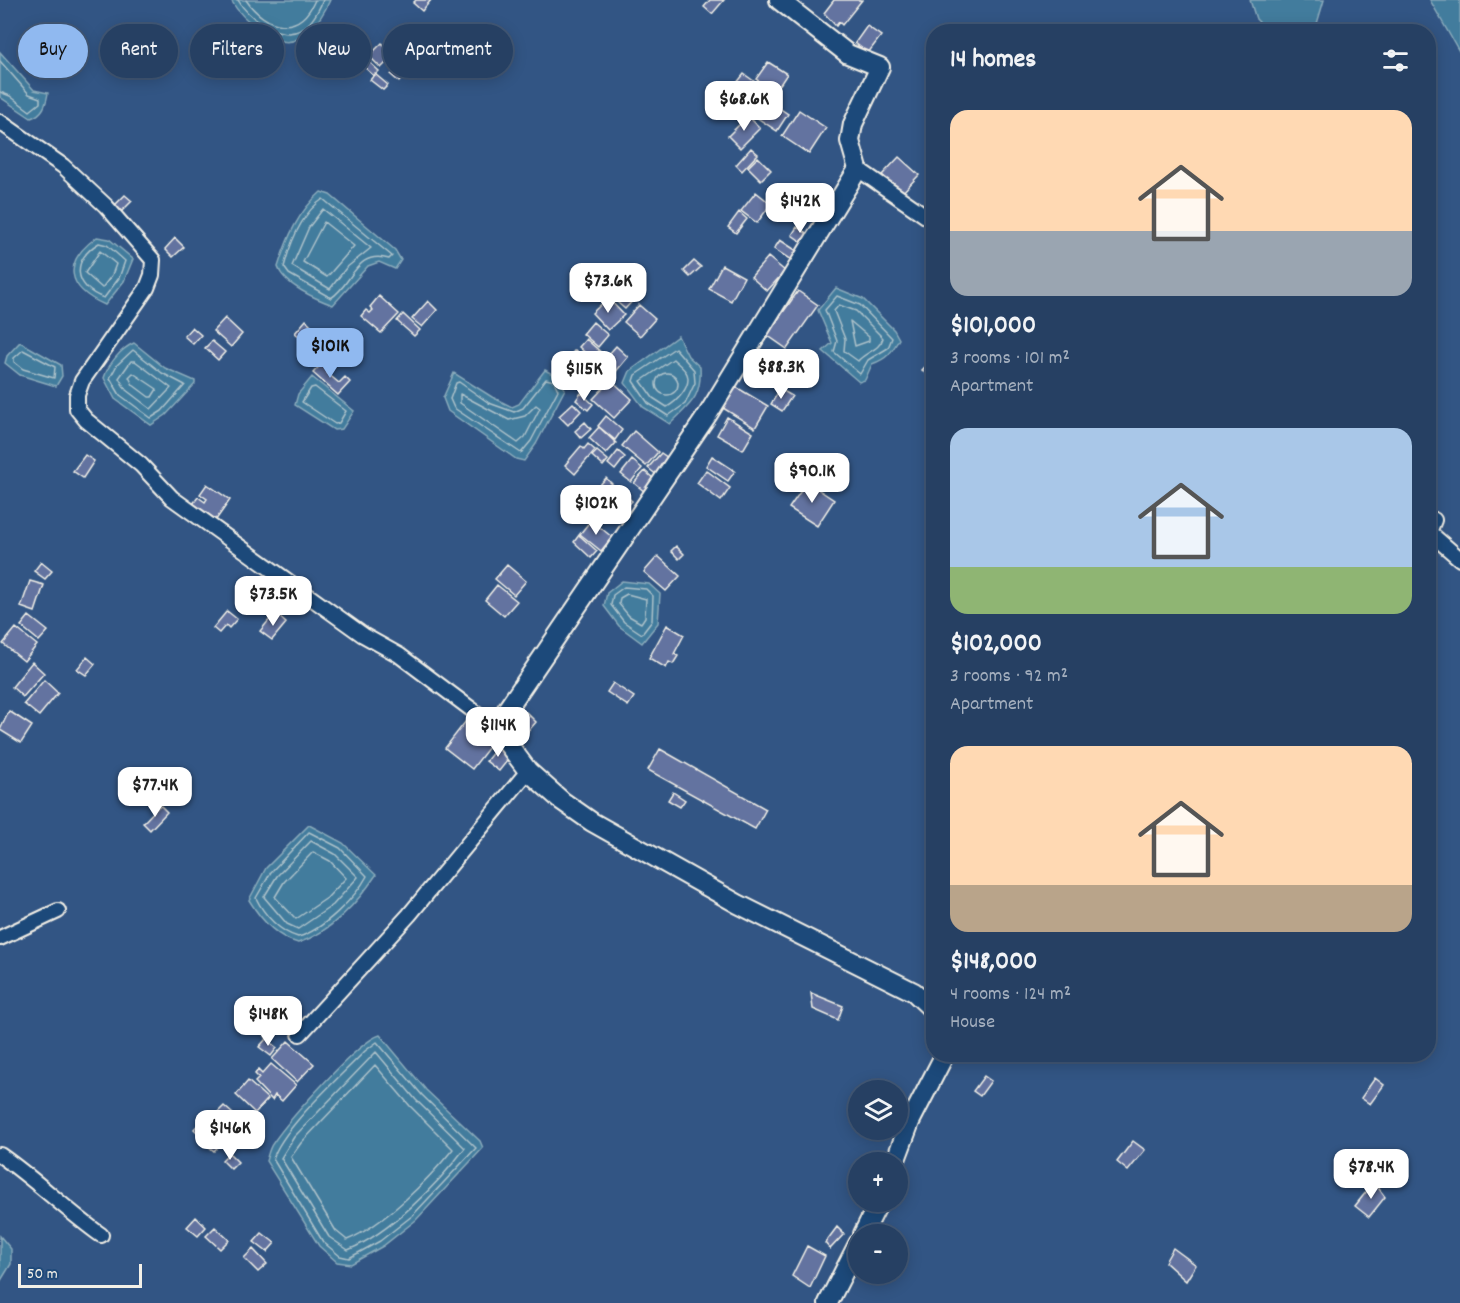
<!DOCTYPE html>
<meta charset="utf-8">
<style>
body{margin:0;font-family:Dekko,sans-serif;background:#324b6c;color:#f1f3f6;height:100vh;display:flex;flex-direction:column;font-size:22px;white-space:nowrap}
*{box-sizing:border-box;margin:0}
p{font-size:20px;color:#a4afbe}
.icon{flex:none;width:33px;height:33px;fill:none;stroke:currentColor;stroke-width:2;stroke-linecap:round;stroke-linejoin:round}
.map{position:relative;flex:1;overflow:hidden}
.drawer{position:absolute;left:926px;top:24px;width:510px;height:1038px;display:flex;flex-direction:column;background:#264063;border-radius:24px;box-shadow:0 3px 15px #0003,0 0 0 2px #425978}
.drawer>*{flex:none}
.guide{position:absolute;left:18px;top:24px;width:570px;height:54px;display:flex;gap:12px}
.controls{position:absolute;left:848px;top:1080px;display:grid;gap:12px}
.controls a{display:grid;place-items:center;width:60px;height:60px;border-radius:50%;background:#264063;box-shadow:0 3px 15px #0003,0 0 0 2px #425978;font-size:30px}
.scale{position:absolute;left:18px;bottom:15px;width:124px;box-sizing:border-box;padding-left:6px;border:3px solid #f4f1e8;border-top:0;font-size:16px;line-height:21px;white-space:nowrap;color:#f4f1e8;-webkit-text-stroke:4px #1f4a7a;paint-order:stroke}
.price{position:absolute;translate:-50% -51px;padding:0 14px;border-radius:12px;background:#fff;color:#222;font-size:20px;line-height:39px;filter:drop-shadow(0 2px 3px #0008)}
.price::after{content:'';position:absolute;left:50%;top:36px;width:18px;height:14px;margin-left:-9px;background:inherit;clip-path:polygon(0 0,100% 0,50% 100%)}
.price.active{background:#90b9f0;color:#111}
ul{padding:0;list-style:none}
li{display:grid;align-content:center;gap:12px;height:318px;padding:0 24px}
li span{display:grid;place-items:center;height:186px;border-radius:18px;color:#555}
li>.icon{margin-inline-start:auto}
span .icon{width:108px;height:108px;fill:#fffc;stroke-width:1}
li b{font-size:26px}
h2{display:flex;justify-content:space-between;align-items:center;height:72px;padding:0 24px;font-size:26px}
.tag{padding:0 21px;border-radius:27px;background:#264063;box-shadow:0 3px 15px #0003,0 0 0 2px #425978;font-size:21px;line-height:54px}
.tag.active{background:#90b9f0;color:#111}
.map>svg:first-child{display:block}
</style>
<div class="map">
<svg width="1460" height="1303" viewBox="0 0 1460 1303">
<rect width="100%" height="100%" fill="#325584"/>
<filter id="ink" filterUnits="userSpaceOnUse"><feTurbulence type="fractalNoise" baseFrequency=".0167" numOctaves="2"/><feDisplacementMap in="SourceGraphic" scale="12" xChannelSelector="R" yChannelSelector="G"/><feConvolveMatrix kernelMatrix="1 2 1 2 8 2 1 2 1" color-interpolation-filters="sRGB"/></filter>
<g filter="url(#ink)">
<path fill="#437c9d" stroke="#8aabbb" stroke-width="1.5" d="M231,0H330C322,18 302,49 278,40C272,37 266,33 261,30C248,22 238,13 231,0Z
M1250,0H1324L1316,27L1308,31L1269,32L1256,19Z
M1430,0H1460V53Z
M0,52L34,90L48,93C46,105 43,114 31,118L0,97Z
M321,192L330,195L395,250L401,260L395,269L379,262L368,266L333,305C316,299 284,285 278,267C287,238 298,212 321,192Z
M97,237L109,239L133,259L124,281L105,305C66,288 62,262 97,237Z
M836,288L863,299L894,330L899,339C892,352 887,359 872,364L865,380L859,382L823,351L832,343L818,310Z
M678,336L688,356L700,367C702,398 690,404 670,424L643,407L625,383L630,371Z
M20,342L61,365L62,376L56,386L20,375L5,363L7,356Z
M134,343L165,368L195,381V384L166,415L151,425L115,399L104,378C108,365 120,349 134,343Z
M545,370L558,377L565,389L536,444L524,461L516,459L448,411L443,398L454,373L492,397L512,407L519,404Z
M312,377L354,411L342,429L334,430L295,405L298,394Z
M622,581L649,584L660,594L658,623L642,643L619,626L604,606L607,593Z
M309,825L343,843L376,875C358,902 330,933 298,943C276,937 261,920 249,900L266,868Z
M380,1035L426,1090L480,1141L483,1148L416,1220L383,1246L351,1264L337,1262L319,1246L266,1161C268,1155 269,1148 273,1143C288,1121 358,1041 380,1035Z
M0,1236L11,1249V1264L0,1282Z"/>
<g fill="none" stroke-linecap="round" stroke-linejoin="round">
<path stroke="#adc2ca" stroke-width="1.5" d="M238,0C244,11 254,19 265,26C295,42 311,29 323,0
M246,0C266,29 299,37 315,0
M0,61L29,94L40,98V103L30,111L10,96L0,92
M323,199L392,256L389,259C355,249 353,284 331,298L289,274L284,267C290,244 302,213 323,199Z
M323,209L371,248L346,268L330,289L292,266L309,227Z
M324,222L354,246L327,277L303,262Z
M99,243L107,245L125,261L119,278L104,298C73,287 71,260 99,243Z
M100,251L116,264L112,275L102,288L85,273Z
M837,296L860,305L892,338L888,348L868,360L860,374L834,352L837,341L825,310Z
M839,305L856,311L883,338C880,350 865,352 858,361L844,351L845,339L834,311Z
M850,321L869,337V341L855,346Z
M675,348L694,370L695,383L685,404L668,416L648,403L633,381L635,375Z
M23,350L55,367L54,378L23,369L14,362V358Z
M133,350L162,373L185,385L162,411L151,418L120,395L110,378L117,365Z
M673,359C677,363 685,369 687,374C692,387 676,402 667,407L653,398L641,381Z
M131,361H135L171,388L151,409L126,390L119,378Z
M133,373L157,389L152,397H149L133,385L129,377Z
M656 384a11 11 0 1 1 22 0a11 11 0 1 1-22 0Z
M546,379L554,381L558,390L531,441L521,453L454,408L450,399L456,383L459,382L489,403L514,412L523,408Z
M315,387L346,411L339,423L335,424L302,402L311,388Z
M460,394L509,420L525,416L536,405L540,408L525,437L518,443L460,403Z
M624,587L646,589L653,596L652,621L642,634L624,622L611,605L613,595Z
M627,594L646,599L645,617L641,623L629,616L619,604L620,598Z
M309,832L340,848L367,876C356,897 322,931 298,937C280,932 264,915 256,898L271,872Z
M311,841L335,854L358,877L333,905L298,929L287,924L264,897L277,876Z
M313,852L330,861L346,878L327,898L296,919L275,897L284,882Z
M377,1042L422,1095L476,1148L412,1216L380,1241L349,1258L340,1256L323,1242L273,1159C282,1128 341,1076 365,1051Z
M376,1052L416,1100L465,1148C438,1184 390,1233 348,1250L329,1237L281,1158L294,1137Z
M375,1065L410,1106L453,1149C428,1180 384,1225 347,1240L336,1231L291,1157L301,1143Z"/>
</g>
<path fill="#6373a0" stroke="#f4f1e8" stroke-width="1.5" d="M416,0H431L422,11L413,3Z
M710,0H724L712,14L704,7Z
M834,0H862L842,25L839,22L836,26L824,13Z
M867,26L881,36L868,53L855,43Z
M326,28L339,38L329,53L315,43Z
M400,33L419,49L409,60L390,44Z
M382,43L394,55L381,68L369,56Z
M351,47L358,53L348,66L340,60Z
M364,57L379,71L374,76L359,62Z
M768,62L787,74L775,92L756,79Z
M401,63L409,70L399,82L391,75Z
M375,74L388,85L383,90L370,80Z
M744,74L765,89L758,99L736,84Z
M767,100L788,114L777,131L756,117Z
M799,110L826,128L809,154L782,136Z
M748,116L760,128L740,148L728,136Z
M751,148L758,154L742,171L736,165Z
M758,157L771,170L761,180L748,167Z
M899,157L919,175L902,193L882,175Z
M756,192L771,204L757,223L741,211Z
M125,195L132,201L121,212L115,205Z
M739,212L747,219L736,233L728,227Z
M797,227L808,234L802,242L792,235Z
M175,238L184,247L173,257L165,249Z
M780,240L797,251L791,260L774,249Z
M768,257L785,271L767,291L751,277Z
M694,261L701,267L690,277L684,271Z
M722,265L744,277L731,301L709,289Z
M622,284L636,297L625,309L610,296Z
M798,291L818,305L787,349L767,335Z
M379,296L399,314L381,333L361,316L366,310L370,313L373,310L370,307Z
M608,298L624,315L608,330L592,313Z
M428,301L437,310L422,327L412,319Z
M639,305L655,319L640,336L624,322Z
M403,314L420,330L414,336L397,321Z
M225,318L242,334L231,347L213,331Z
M306,320L314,328L304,340L295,333Z
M593,322L608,335L598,347L583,334Z
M192,327L201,335L193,344L184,336Z
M346,331L353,338L347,345L339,338Z
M586,339L604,355L596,363L579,347Z
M212,341L225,352L218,360L205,348Z
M616,346L628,357L614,374L601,363Z
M575,350L592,365L581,377L564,362Z
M933,359V380L922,370Z
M324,361L331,368L327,373L339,383L345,377L350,382L338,395L313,373Z
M611,380L632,399L614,418L593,399Z
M736,387L768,406L755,428L723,408Z
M780,389L792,396L782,411L771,404Z
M581,393L593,404L588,410L576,400Z
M573,403L581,411L568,425L559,416Z
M606,416L622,430L615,440L598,426Z
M727,417L753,433L743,450L717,435Z
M585,422L591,429L581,438L575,431Z
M599,427L616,443L606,454L589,438Z
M634,431L658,452L646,466L622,446Z
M588,444L595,450L575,474L565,465L581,446L584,449Z
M597,451L608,460L603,466L592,456Z
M618,451L625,457L615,470L608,464Z
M661,453L671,460L658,476L648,468Z
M85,455L94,461L83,478L73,471Z
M712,456L735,471L728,481L706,466Z
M632,460L642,468L631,482L621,474Z
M706,470L730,488L721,501L697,483Z
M645,471L655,480L645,492L634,483Z
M606,478L617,489L611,496L599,486Z
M807,482L834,500L817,526L789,508Z
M207,484L230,500L213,524L190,508L198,497L205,502L207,499L200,494Z
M598,487L614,501L607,509L591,495Z
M620,491L632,501L627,506L615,496Z
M616,501L628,511L621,519L609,509Z
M591,520L612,537L601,551L580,534Z
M579,535L597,551L591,558L574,542Z
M676,546L684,554L679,559L671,551Z
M658,556L680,576L666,591L644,572Z
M41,562L52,571L45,579L34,571Z
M507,565L526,581L514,595L495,579Z
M30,581L44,585L35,612L21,607Z
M497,585L517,601L504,616L485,600Z
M227,611L237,619L229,628L226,625L219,633L213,628Z
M275,613L286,623L272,640L260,631Z
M29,616L48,631L39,641L21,626Z
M667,625L684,635L674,654L678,656L673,664L669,662L666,668L649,658Z
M16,628L37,645L24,661L3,644Z
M87,657L95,664L86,675L77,669Z
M32,662L44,673L23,697L12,687Z
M44,680L58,693L39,716L24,704Z
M613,683L634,697L628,706L607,692Z
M9,711L32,726L21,743L0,730Z
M526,712L536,722L525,735L515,725Z
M466,721L493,742L472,769L445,748Z
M498,746L511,756L499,771L486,761Z
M660,749L766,809L755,829L648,770Z
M673,792L685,800L680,807L668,800Z
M160,805L167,812L150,830L143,823Z
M811,993L843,1006L838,1020L813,1009Z
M262,1025L272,1035L268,1039L258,1030Z
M266,1039L277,1048L271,1056L259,1047Z
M288,1041L314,1064L297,1082L272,1059Z
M271,1064L296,1085L282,1101L275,1095L272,1100L255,1082L259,1078L255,1074L258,1070L262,1074Z
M984,1076L991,1081L980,1096L973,1091Z
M1375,1078L1384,1085L1370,1104L1361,1098Z
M248,1081L268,1099L255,1113L236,1095Z
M224,1106L241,1121L233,1130L216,1114Z
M208,1114L217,1123L203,1138L194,1129Z
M220,1123L231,1133L214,1151L203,1142Z
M1133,1141L1145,1150L1128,1171L1117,1162Z
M229,1153L238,1162L231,1169L222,1160Z
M1374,1182L1385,1197L1369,1217L1355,1206Z
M196,1217L206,1227L198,1236L187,1227Z
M215,1227L229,1240L220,1249L206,1236Z
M837,1227L844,1234L830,1249L825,1243Z
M262,1233L275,1243L267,1252L254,1242Z
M807,1246L825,1256L810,1288L792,1276Z
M1173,1248L1196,1265L1186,1281L1165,1262Z
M253,1249L267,1264L258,1272L244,1258Z"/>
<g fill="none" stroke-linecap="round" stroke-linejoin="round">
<defs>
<path id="street" d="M0,122L63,166L106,206L153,260L152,275L147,288L82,381L77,395V409L86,420L141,465L172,498L363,635L399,655L495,727
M858,169L933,221
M1428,518L1434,520L1429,532L1460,559
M0,938L58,911
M300,1034L409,915L528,771
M0,1155C36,1180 66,1210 101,1235"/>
<path id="secondary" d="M779,0L848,54L880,67L853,124L850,141L858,169L708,414L495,727L528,771L562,801L592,822L738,904L914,992L933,1010
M895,1162L910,1122L945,1054
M863,1234L879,1202
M828,1303L858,1244"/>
</defs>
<use href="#street" stroke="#f4f1e8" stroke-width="18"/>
<use href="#secondary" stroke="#f4f1e8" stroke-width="22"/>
<use href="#street" stroke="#1f4a7a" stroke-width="14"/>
<use href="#secondary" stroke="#1f4a7a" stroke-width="18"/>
</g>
</g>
</svg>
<div class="controls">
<a><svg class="icon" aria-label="layers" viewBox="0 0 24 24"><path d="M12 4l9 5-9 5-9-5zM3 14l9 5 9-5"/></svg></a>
<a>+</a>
<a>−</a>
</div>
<div class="scale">50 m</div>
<b class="price" style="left:744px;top:132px">$68.6K</b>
<b class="price" style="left:800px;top:234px">$142K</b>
<b class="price" style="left:608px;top:314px">$73.6K</b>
<b class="price active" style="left:330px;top:379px">$101K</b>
<b class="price" style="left:781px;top:400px">$88.3K</b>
<b class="price" style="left:584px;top:402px">$115K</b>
<b class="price" style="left:812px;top:504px">$90.1K</b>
<b class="price" style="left:596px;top:536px">$102K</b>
<b class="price" style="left:273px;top:627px">$73.5K</b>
<b class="price" style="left:498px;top:758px">$114K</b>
<b class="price" style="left:155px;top:818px">$77.4K</b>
<b class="price" style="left:268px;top:1047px">$148K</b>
<b class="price" style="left:230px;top:1161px">$146K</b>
<b class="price" style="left:1371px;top:1200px">$78.4K</b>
<div class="guide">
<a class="tag active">Buy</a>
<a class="tag">Rent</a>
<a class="tag">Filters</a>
<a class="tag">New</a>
<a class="tag">Apartment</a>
</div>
<section class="drawer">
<h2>14 homes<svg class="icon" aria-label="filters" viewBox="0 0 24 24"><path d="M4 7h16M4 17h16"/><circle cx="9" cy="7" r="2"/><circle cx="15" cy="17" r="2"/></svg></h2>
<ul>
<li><span style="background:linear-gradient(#ffd9b3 65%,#9aa5b1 0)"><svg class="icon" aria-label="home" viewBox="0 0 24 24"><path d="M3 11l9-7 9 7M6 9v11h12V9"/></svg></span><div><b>$101,000</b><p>3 rooms · 101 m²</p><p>Apartment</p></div></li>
<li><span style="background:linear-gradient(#a9c7e8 75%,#8fb573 0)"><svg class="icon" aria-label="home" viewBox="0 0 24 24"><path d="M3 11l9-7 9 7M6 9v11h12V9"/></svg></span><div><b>$102,000</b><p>3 rooms · 92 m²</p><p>Apartment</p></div></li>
<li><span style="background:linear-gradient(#ffd9b3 75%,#b9a48a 0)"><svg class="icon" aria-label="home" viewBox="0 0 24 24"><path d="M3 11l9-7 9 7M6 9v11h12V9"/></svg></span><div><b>$148,000</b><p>4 rooms · 124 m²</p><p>House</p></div></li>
</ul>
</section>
</div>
